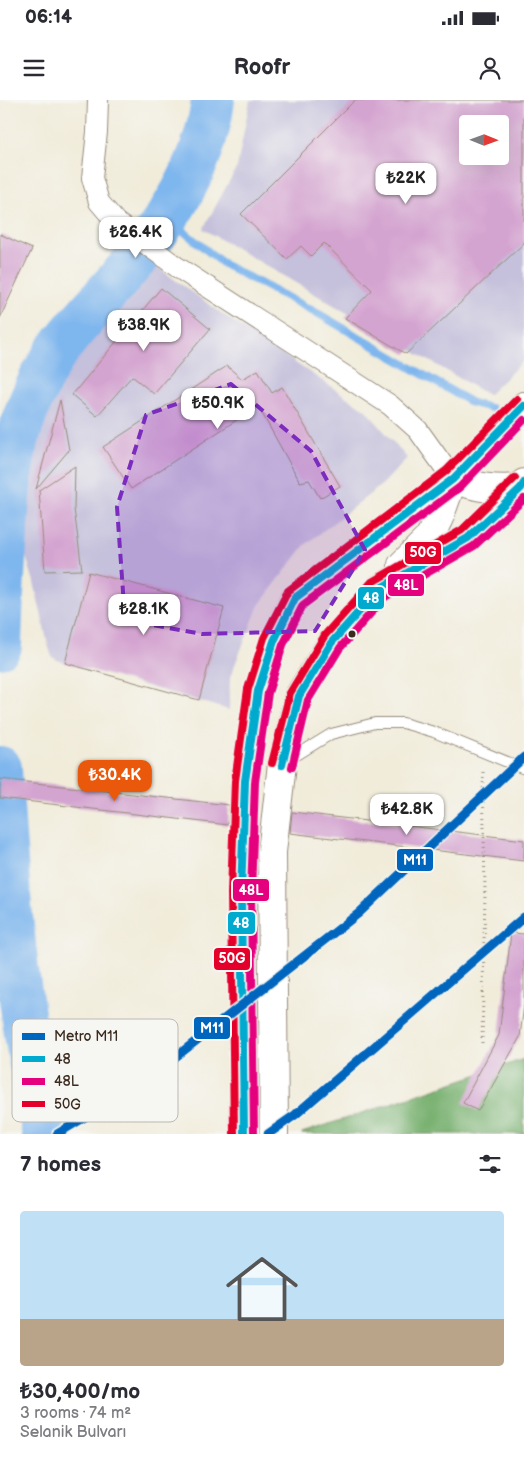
<!DOCTYPE html>
<meta charset="utf-8">
<style>
body{margin:0;font-family:"Balsamiq Sans",sans-serif;background:#f2f2f3;color:#2b2b33;height:100vh;display:flex;flex-direction:column;font-size:19px;white-space:nowrap}
*{box-sizing:border-box;margin:0}
p{font-size:16px;color:#7c7c81}
.icon{flex:none;width:28px;height:28px;fill:none;stroke:currentColor;stroke-width:2;stroke-linecap:round;stroke-linejoin:round}
.map{position:relative;height:1034px;overflow:hidden}
.sheet{display:flex;flex-direction:column;background:#fff;flex:1}
.sheet>*{flex:none}
.needle{width:32px;rotate:91deg}
.buttons{position:absolute;left:459px;top:15px;display:grid;gap:10px}
.buttons a{display:grid;place-items:center;width:50px;height:50px;border-radius:5px;background:#fff;box-shadow:0 5px 20px #0002;font-size:25px}
.price{position:absolute;translate:-50% -42px;padding:0 11px;border-radius:10px;background:#fff;color:#222;font-size:16px;line-height:32px;filter:drop-shadow(0 1px 2px #0008)}
.price::after{content:'';position:absolute;left:50%;top:30px;width:15px;height:11px;margin-left:-8px;background:inherit;clip-path:polygon(0 0,100% 0,50% 100%)}
.price.current{background:#ea580c;color:#fff}
ul{padding:0;list-style:none}
li{display:grid;align-content:center;gap:10px;height:265px;padding:0 20px}
li span{display:grid;place-items:center;height:155px;border-radius:5px;color:#555}
li>.icon{margin-inline-start:auto}
span .icon{width:90px;height:90px;fill:#fffc;stroke-width:1}
li b{font-size:21px}
h2{display:flex;justify-content:space-between;align-items:center;height:60px;padding:0 20px;font-size:21px}
.status{display:flex;justify-content:space-between;align-items:center;height:35px;padding:0 25px;background:#fff;direction:ltr}
.status svg{height:14px;fill:currentColor}
header{display:flex;justify-content:space-between;align-items:center;height:65px;padding:0 20px;background:#fff;font-size:22px;font-weight:600}
.map>svg:first-child{display:block}
</style>
<div class="status"><b>06:14</b><svg viewBox="0 0 49 12"><path d="M0 12V9h3v3zM5 12V6h3v6zM10 12V3h3v9zM15 12V0h3v12zM26 1h20v11H26zM47 4h2v5h-2z"/></svg></div>
<header><svg class="icon" aria-label="menu" viewBox="0 0 24 24"><path d="M4 6h16M4 12h16M4 18h16"/></svg>Roofr<svg class="icon" aria-label="person" viewBox="0 0 24 24"><circle cx="12" cy="8" r="4"/><path d="M4 21q1-7 8-7t8 7"/></svg></header>
<div class="map">
<svg width="524" height="1034" viewBox="0 0 524 1034">
<rect width="100%" height="100%" fill="#f6f6f2"/>
<filter id="ink" filterUnits="userSpaceOnUse"><feTurbulence type="fractalNoise" baseFrequency=".02" numOctaves="2"/><feDisplacementMap in="SourceGraphic" scale="10" xChannelSelector="R" yChannelSelector="G"/><feConvolveMatrix kernelMatrix="1 2 1 2 8 2 1 2 1" color-interpolation-filters="sRGB"/></filter>
<filter id="wash" filterUnits="userSpaceOnUse"><feTurbulence type="fractalNoise" baseFrequency=".0096" numOctaves="4" result="noise"/><feDisplacementMap in="SourceGraphic" scale="20" xChannelSelector="R" yChannelSelector="G"/><feGaussianBlur stdDeviation="1.12" result="paint"/><feColorMatrix in="noise" values="0 0 0 0 0 0 0 0 0 0 0 0 0 0 0 0 0 1.4 0 .05"/><feComposite in="paint" operator="in"/></filter>
<g filter="url(#wash)">
<rect width="100%" height="100%" fill="#f1ecda"/>
<path fill="#c5c0db" fill-rule="evenodd" d="M250,0H524V260L488,295L203,129L237,67ZM468,24H500V56H468Z
M153,164L231,220L366,310L407,358L384,383L305,445L259,505L230,577L229,610L57,560L52,557L48,545L34,482L24,450L15,396L26,342L54,283L94,225Z"/>
<path fill="#77b06e" stroke="#596d46" d="M524,959V1034H302V1033Z"/>
<g fill="none" stroke-linecap="round" stroke-linejoin="round">
<path stroke="#7eb6ee" stroke-width="8" d="M166,117L225,165L319,214L472,303L491,308"/>
<path stroke="#7eb6ee" stroke-width="44" d="M0,546C1,508 3,471 6,433C7,407 8,382 13,357C19,327 31,297 46,269C62,240 85,217 107,192C157,138 204,75 213,0
M0,668C6,792 19,913 44,1034"/>
</g>
<g id="blocks">
<path fill="#d4a4d0" fill-rule="evenodd" d="M355,0H524V143L406,254L345,218L372,190L324,143L311,156L301,146L287,159L241,114ZM468,24H500V56H468Z
M0,134L32,149L0,218Z
M161,188L210,229L154,294L132,276L97,316L72,295Z
M227,266L242,279L258,270L272,293L282,287L340,386L320,398L309,380L300,382L258,306L131,389L103,347Z
M60,300L69,350L36,389Z
M75,366L74,409L82,470L45,471L39,390Z
M89,472L224,508L199,600L65,563Z
M0,679L229,705L228,725L0,698Z
M292,712L524,740V761L290,733Z
M511,833L524,834V904L520,937L478,1011L463,1003L499,935Z"/>
</g>
</g>
<g filter="url(#ink)">
<use href="#blocks" fill-opacity="0" stroke="#968b7c" stroke-width="1"/>
<g fill="none" stroke-linecap="round" stroke-linejoin="round">
<defs>
<path id="service" d="M287,661L331,634L375,623H403L434,632L522,668"/>
<path id="minor" d="M98,0L97,32L92,78L99,102L116,122L177,167L390,305L418,330L453,379"/>
<path id="primary" d="M402,465L429,438L439,418L453,379C479,388 493,390 521,388
M244,1034L241,793L245,681L258,591L274,541L295,498L453,379L524,306
M274,1034L272,752L282,664L299,596L332,542L379,489L468,438L521,388L524,383"/>
</defs>
<use href="#service" stroke="#968b7c" stroke-width="12"/>
<use href="#minor" stroke="#968b7c" stroke-width="22"/>
<use href="#primary" stroke="#968b7c" stroke-width="30"/>
<path stroke="#968b7c" stroke-width="3" stroke-dasharray="1 4" stroke-linecap="butt" d="M482,943L485,792L483,670"/>
<use href="#service" stroke="#fff" stroke-width="10"/>
<use href="#minor" stroke="#fff" stroke-width="20"/>
<use href="#primary" stroke="#fff" stroke-width="28"/>
<defs>
<path id="bus-1" d="M282,665L299,596L332,542L379,489L468,438L521,388L524,383
M244,1034L241,793L245,681L258,591L274,541L295,498L453,379L524,306"/>
<path id="bus-2" d="M292,667L308,600L340,548L385,497L474,446L524,399
M254,1034L251,793L255,682L268,593L283,545L303,505L460,387L524,320"/>
<path id="bus-3" d="M272,663L290,593L325,535L372,482L462,430L515,378
M234,1034L231,793L235,681L248,589L264,538L288,491L446,371L517,299"/>
</defs>
<use href="#bus-1" stroke="#f6f6f2" stroke-width="11"/>
<use href="#bus-2" stroke="#f6f6f2" stroke-width="11"/>
<use href="#bus-3" stroke="#f6f6f2" stroke-width="11"/>
<use href="#bus-1" stroke="#00a9ce" stroke-width="8"/>
<use href="#bus-2" stroke="#e5007d" stroke-width="8"/>
<use href="#bus-3" stroke="#e4002b" stroke-width="8"/>
<defs>
<path id="metro-1" d="M57,1034L145,981L359,813L524,657
M268,1034L295,1015L524,817"/>
</defs>
<use href="#metro-1" stroke="#f6f6f2" stroke-width="12"/>
<use href="#metro-1" stroke="#0065bd" stroke-width="9"/>
</g>
</g>
<path fill="#7b2cbf" fill-opacity="0.2" stroke="#7b2cbf" stroke-width="4" stroke-dasharray="10 6" stroke-linejoin="round" d="M231,284L311,351L365,450L315,531L202,534L125,520L117,407L146,315Z"/>
<circle fill="#3b2a1e" stroke="#f6f6f2" stroke-width="2" cx="352" cy="534" r="4.5"/>
<rect x="12" y="919" width="166" height="103" rx="8" fill="#f6f6f2" stroke="#beb9b2" stroke-width="1"/>
<rect x="22" y="933" width="23" height="7" fill="#0065bd"/>
<rect x="22" y="956" width="23" height="6" fill="#00a9ce"/>
<rect x="22" y="978" width="23" height="7" fill="#e5007d"/>
<rect x="22" y="1001" width="23" height="6" fill="#e4002b"/>
<g font-size="14" fill="#3b2a1e">
<text x="54" y="941">Metro M11</text>
<text x="54" y="964">48</text>
<text x="54" y="986">48L</text>
<text x="54" y="1009">50G</text>
</g>
<g stroke="#f6f6f2" stroke-width="2">
<rect x="404" y="441" width="38" height="24" rx="5" fill="#e4002b"/>
<rect x="387" y="473" width="38" height="24" rx="5" fill="#e5007d"/>
<rect x="357" y="486" width="28" height="24" rx="5" fill="#00a9ce"/>
<rect x="396" y="748" width="38" height="24" rx="5" fill="#0065bd"/>
<rect x="232" y="778" width="38" height="24" rx="5" fill="#e5007d"/>
<rect x="227" y="811" width="29" height="24" rx="5" fill="#00a9ce"/>
<rect x="213" y="847" width="38" height="24" rx="5" fill="#e4002b"/>
<rect x="193" y="916" width="38" height="24" rx="5" fill="#0065bd"/>
</g>
<g font-size="14" text-anchor="middle" font-weight="bold" fill="#fff">
<text x="423" y="457">50G</text>
<text x="406" y="490">48L</text>
<text x="371" y="503">48</text>
<text x="415" y="765">M11</text>
<text x="251" y="795">48L</text>
<text x="241" y="828">48</text>
<text x="232" y="863">50G</text>
<text x="212" y="933">M11</text>
</g>
</svg>
<div class="buttons">
<a><svg class="needle" viewBox="-14 -14 28 28"><path d="M0-13l5 13h-10z" fill="#e53935"/><path d="M0 13l5-13h-10z" fill="#7c7c81"/></svg></a>
</div>
<b class="price" style="left:406px;top:105px">₺22K</b>
<b class="price" style="left:136px;top:159px">₺26.4K</b>
<b class="price" style="left:144px;top:252px">₺38.9K</b>
<b class="price" style="left:218px;top:330px">₺50.9K</b>
<b class="price" style="left:144px;top:536px">₺28.1K</b>
<b class="price current" style="left:115px;top:702px">₺30.4K</b>
<b class="price" style="left:407px;top:736px">₺42.8K</b>
</div>
<section class="sheet">
<h2>7 homes<svg class="icon" aria-label="filters" viewBox="0 0 24 24"><path d="M4 7h16M4 17h16"/><circle cx="9" cy="7" r="2"/><circle cx="15" cy="17" r="2"/></svg></h2>
<ul>
<li><span style="background:linear-gradient(#bfe0f5 70%,#b9a48a 0)"><svg class="icon" aria-label="home" viewBox="0 0 24 24"><path d="M3 11l9-7 9 7M6 9v11h12V9"/></svg></span><div><b>₺30,400/mo</b><p>3 rooms · 74 m²</p><p>Selanik Bulvarı</p></div></li>
</ul>
</section>
